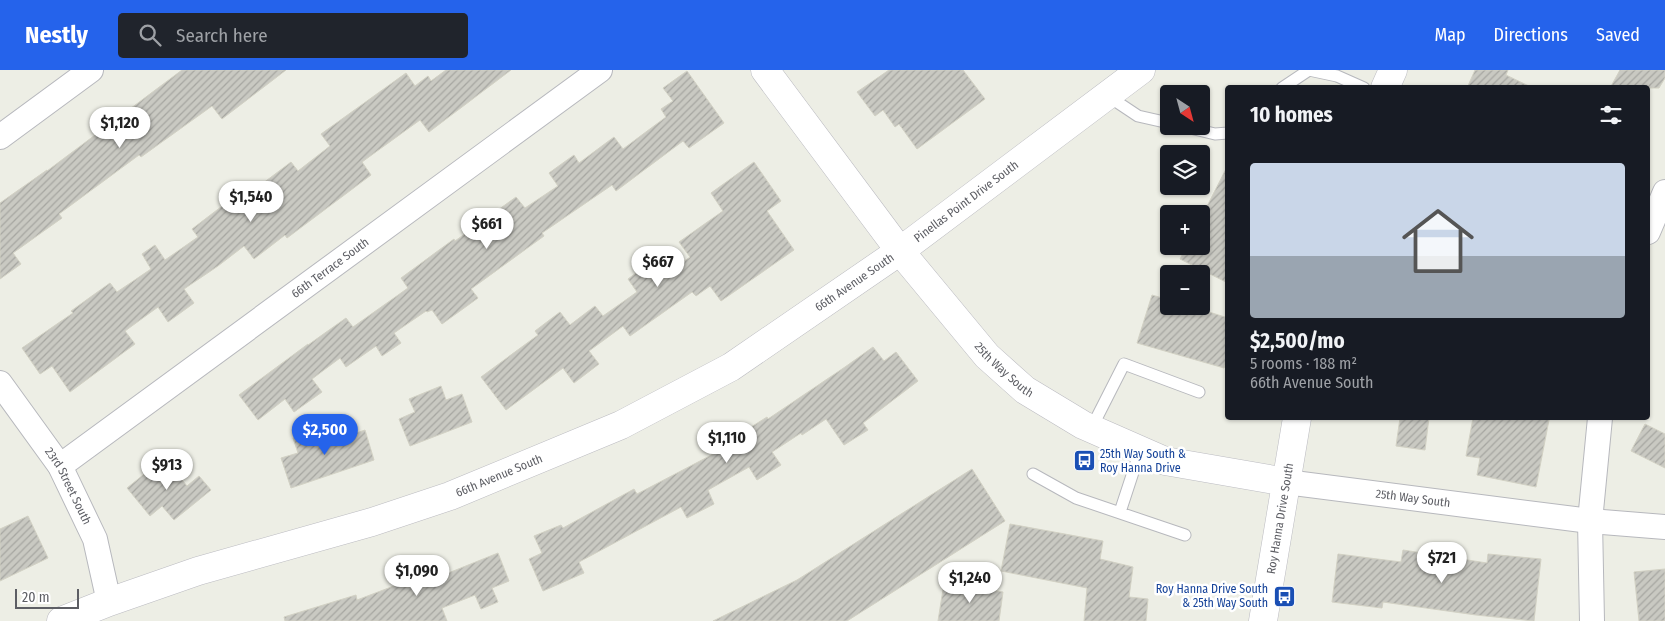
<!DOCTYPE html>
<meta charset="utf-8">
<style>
body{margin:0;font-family:"Fira Sans Condensed",sans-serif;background:#20242c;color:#f1f3f6;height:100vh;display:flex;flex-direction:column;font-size:19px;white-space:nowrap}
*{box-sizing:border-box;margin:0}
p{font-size:16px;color:#9ea1a6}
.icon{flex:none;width:28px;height:28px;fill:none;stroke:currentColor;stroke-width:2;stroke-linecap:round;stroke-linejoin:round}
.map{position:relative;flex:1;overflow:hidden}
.details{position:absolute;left:1225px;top:15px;width:425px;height:335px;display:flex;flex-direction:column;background:#171b24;border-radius:5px;box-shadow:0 1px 4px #0004}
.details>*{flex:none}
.needle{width:32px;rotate:144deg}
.buttons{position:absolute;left:1160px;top:15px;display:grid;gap:10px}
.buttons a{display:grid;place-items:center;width:50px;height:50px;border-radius:5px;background:#171b24;box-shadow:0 1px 4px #0004;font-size:25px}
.scale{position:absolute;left:15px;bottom:12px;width:64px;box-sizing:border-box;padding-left:5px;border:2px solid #5d5e64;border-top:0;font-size:14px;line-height:18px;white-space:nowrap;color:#5d5e64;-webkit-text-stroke:4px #fff;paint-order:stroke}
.price{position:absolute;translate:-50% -42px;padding:0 11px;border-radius:18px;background:#fff;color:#222;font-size:16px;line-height:32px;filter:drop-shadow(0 1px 2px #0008)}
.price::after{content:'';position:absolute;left:50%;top:30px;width:15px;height:11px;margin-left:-8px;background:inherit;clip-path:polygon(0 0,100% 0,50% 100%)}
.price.active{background:#2563eb;color:#fff}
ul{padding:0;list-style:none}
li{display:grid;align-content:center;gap:10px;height:265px;padding:0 25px}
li+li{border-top:1px solid #363941}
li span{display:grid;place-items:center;height:155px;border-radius:5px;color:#555}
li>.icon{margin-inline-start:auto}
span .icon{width:90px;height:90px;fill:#fffc;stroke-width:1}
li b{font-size:21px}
h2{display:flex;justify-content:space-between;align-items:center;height:60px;padding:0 25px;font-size:21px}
header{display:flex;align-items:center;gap:30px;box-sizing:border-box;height:70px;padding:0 25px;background:#2563eb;color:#fff}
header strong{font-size:24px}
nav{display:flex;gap:28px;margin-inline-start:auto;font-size:18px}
.search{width:350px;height:45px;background:#20242c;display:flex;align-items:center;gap:12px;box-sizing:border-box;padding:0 18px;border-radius:5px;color:#9ea1a6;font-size:19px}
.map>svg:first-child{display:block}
</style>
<header>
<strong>Nestly</strong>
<div class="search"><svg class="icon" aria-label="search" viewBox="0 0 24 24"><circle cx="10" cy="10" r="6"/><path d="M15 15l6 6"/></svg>Search here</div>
<nav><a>Map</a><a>Directions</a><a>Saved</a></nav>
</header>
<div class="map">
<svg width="1665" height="551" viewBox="0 0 1665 551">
<defs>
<pattern id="building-hatch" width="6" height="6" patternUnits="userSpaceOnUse" patternTransform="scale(1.25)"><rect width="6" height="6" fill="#c9c9c2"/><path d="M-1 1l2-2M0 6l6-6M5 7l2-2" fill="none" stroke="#a6a6a1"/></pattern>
</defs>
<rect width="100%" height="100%" fill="#edeee5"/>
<path fill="url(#building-hatch)" stroke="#d2d1c4" d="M182,0H286L222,49L212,36L141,87L139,85L59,144L62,148L13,183L21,194L0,209V133L47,100V101Z
M446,0H511L429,62L420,50L362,92L371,105L287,168L285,165L254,189L244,176L218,196L184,219L194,233L168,252L158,237L125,261L135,274L70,322L52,296L40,304L22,278L73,243L71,241L110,213L117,222L151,199L142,184L155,175L165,190L198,167L192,159L242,121L246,126L291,92L298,101L330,76L321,64L406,3L415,16L428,6L431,11Z
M889,0H963L985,29L917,79L899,54L895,57L883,40L875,46L857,22Z
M1475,0H1508L1506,5L1533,18H1467Z
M1620,0H1665V8L1659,18H1610Z
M687,1L724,53L689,78L683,71L616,121L612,115L542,163L544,166L471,219L478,228L442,254L432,240L427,242L426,241L394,263L401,273L382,286L376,276L346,297L340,288L312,309L322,322L294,342L285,329L258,350L239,325L308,274V275L346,248L353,257L408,218L401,208L454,169L455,171L516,127L525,138L558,116L549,103L574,85L579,93L614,67L623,79L666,47L661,39L673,31L663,18Z
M754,92L781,131L767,141L794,180L721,231L710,216L696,226L692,222L630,266L623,256L589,281L599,294L574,313L563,298L506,340L481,307L538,265L535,261L560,242L570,255L595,236L603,246L637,222L628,209L652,191L663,206L690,187L679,172L723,141L711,123Z
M1228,95V213L1180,189L1187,176H1201V148Z
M1152,225L1169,230V236H1190L1228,248V286L1224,298L1137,273Z
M873,277L884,291L896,282L918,311L863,353L868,360L844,375L826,349L802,365L801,363L772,382L781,395L757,410L749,397L708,420L714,434L687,448L681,437L579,492L584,503L543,521L529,489L542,483L534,466L561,455L563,458L634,419L637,424L721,380L719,377L767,347L768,349L845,297Z
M441,316L446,330L462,324L472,352L410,376L399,349L415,342L409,329Z
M1400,348H1429L1425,380L1396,376Z
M1473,348H1538L1549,350L1536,417L1477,405L1480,388L1466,386Z
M1645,354L1665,364V398L1631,381Z
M327,357L331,372L365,360L374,390L291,418L281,388L298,383L293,368Z
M164,388L187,416L199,406L211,420L174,450L162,436L150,446L127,418Z
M972,399L1005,451L847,551H713L797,510Z
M28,446L48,488L0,511V459Z
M1010,454L1103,471L1100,489L1133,497L1129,527L1148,529L1146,551H1084L1087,518L1001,501Z
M1403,480L1487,493L1488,484L1541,489L1534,551L1476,545L1383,532L1382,538L1332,532L1338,484L1401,492Z
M498,483L509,511L492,518L498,532L481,539L475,525L442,538L447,551H285L284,547L356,525L357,530L428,503L431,510Z
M1665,499V551H1639L1634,502Z
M944,513L1003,522L999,551H938Z"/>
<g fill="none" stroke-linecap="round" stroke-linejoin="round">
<defs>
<path id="lane" d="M1282,18L1309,0L1337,6L1364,18
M1108,26L1138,46L1169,53
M1182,56L1215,64L1228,63
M1091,359L1124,294L1199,322
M1033,404L1076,428L1185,465
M1120,442L1140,381"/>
<g id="street">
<path d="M0,67L91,0"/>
<path d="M1648,162L1665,122"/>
<path id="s1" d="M0,313L60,396L95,469L109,532"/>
<path id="s2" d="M60,396L600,0"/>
<path id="s3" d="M1286,412L1590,451L1665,457"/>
<path d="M1592,551L1590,451L1600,348"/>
</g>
<g id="secondary">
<path id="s4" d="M765,0L900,181L987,286L1025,320L1083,355L1165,391L1286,412"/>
<path d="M1385,18L1393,0"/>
<path id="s5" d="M61,551L109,532L198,501L372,452L450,426L621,355L731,297L900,181L1141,0"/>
<path id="s6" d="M1263,551L1297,348"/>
</g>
</defs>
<use href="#lane" stroke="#b7b8bd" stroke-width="13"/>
<use href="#street" stroke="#b7b8bd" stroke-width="26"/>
<use href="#secondary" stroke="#bbbbc1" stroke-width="29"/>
<use href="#lane" stroke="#fff" stroke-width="11"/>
<use href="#street" stroke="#fff" stroke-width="24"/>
<use href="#secondary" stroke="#fff" stroke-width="28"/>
</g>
<defs>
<symbol id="bus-square" viewBox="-11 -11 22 22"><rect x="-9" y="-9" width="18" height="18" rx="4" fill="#1a4fb4" stroke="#fff"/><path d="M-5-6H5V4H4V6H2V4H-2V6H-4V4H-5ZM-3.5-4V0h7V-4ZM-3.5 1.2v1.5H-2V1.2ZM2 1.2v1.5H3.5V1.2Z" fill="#fff"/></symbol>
</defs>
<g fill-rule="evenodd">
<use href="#bus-square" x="1072" y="378" width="25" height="25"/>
<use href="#bus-square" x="1272" y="514" width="25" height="25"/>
</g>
<g text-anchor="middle" stroke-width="5" stroke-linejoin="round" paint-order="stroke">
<g font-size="12" fill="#5d5e64" stroke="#fff">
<text dy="4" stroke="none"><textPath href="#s5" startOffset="1006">Pinellas Point Drive South</textPath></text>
<text dy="4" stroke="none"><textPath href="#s2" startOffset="335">66th Terrace South</textPath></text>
<text dy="4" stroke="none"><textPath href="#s5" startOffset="868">66th Avenue South</textPath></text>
<text dy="4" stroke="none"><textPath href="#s4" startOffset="384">25th Way South</textPath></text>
<text dy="4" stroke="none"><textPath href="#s5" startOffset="462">66th Avenue South</textPath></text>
<text dy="4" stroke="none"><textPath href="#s1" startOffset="124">23rd Street South</textPath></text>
<text dy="4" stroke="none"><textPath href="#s3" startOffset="128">25th Way South</textPath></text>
<text dy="4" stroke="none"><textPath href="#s6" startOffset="104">Roy Hanna Drive South</textPath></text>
</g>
<g font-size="12" fill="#164399" stroke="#fff" text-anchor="start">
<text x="1100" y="388">25th Way South &amp;<tspan x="1100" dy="14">Roy Hanna Drive</tspan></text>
<text x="1268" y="523" text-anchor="end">Roy Hanna Drive South<tspan x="1268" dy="14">&amp; 25th Way South</tspan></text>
</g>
</g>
</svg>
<div class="buttons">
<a><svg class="needle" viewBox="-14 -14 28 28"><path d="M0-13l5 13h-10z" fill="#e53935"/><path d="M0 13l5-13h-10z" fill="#9ea1a6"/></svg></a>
<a><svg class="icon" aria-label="layers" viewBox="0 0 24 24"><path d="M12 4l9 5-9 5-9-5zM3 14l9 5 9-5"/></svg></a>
<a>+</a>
<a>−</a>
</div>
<div class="scale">20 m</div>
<b class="price" style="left:120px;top:79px">$1,120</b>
<b class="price" style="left:251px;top:153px">$1,540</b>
<b class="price" style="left:487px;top:180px">$661</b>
<b class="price" style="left:658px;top:218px">$667</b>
<b class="price active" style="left:325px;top:386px">$2,500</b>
<b class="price" style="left:727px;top:394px">$1,110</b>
<b class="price" style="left:167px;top:421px">$913</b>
<b class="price" style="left:1442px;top:514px">$721</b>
<b class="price" style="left:417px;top:527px">$1,090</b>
<b class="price" style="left:970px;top:534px">$1,240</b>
<section class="details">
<h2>10 homes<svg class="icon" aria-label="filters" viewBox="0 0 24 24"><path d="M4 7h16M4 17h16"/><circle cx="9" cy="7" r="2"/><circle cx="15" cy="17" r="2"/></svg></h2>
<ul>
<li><span style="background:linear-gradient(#c9d6e8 60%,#9aa5b1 0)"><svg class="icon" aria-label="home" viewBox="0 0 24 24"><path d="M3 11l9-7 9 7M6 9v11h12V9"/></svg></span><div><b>$2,500/mo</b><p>5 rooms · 188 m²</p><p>66th Avenue South</p></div></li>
</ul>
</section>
</div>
